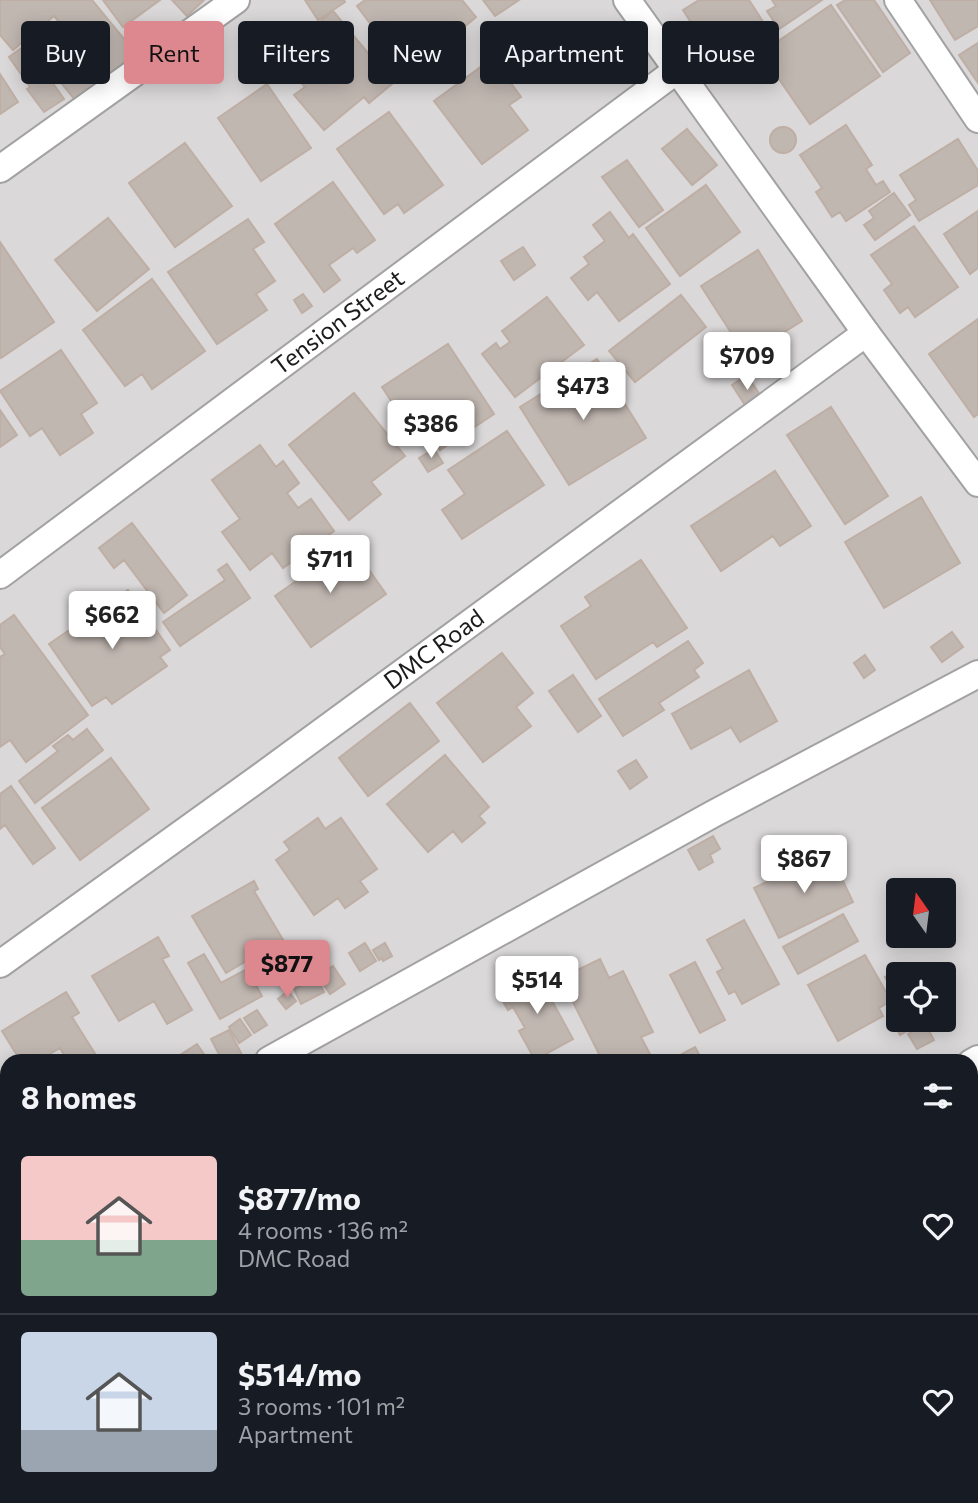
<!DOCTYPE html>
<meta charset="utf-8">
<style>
body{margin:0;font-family:Commissioner,sans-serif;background:#20242c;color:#f1f3f6;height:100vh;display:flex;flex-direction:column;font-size:26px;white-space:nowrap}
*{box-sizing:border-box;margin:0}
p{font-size:23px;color:#9ea1a6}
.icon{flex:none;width:38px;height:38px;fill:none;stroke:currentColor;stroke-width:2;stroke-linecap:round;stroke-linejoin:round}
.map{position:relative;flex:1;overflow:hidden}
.panel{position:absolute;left:0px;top:1054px;width:978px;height:450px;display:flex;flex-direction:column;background:#171b24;border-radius:21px 21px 0 0;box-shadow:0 4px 18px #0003}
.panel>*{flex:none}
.banner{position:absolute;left:21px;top:21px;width:936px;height:63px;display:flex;gap:14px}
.needle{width:46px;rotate:346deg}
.tools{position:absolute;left:886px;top:878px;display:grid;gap:14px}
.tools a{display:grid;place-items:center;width:70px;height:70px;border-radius:7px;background:#171b24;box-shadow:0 4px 18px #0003;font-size:35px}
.price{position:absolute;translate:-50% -60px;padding:0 16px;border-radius:7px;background:#fff;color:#222;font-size:23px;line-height:46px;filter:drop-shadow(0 2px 4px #0008)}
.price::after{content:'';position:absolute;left:50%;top:42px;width:21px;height:16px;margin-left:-10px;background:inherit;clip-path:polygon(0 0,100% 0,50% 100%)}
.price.on{background:#dd878e;color:#111}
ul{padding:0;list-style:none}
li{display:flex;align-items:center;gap:21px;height:175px;padding:0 21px}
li+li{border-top:2px solid #363941}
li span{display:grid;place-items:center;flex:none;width:196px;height:140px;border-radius:7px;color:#555}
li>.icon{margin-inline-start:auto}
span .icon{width:84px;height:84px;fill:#fffc;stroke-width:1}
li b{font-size:30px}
h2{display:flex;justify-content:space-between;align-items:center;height:84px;padding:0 21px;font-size:30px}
.pill{padding:0 24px;border-radius:7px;background:#171b24;box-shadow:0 4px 18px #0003;font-size:24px;line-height:63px}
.pill.on{background:#dd878e;color:#111}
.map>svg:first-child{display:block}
</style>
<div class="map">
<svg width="978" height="1503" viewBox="0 0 978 1503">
<rect width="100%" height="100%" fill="#ede8e1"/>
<path fill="#dad8d8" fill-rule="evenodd" d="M0,0H978V1503H0ZM898,891H943V936H898ZM898,975H943V1020H898ZM7,1060H971V1496H7Z"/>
<path fill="#c1b7b1" stroke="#beaea4" stroke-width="2" d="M0,0H92L139,57L80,106L49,68L78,44L54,16L13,50L0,35Z
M103,0H160L123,27Z
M172,0H204L187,16Z
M305,0H344L345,2L318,20Z
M365,0H462L476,17L412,70L397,53L395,55L378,34L383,30L377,22L372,26L357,6Z
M483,0H519L495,16Z
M699,0H749L772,36L744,54L735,40L712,55L683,10Z
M772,0H822L779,29L767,11L776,6Z
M845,0H874L910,53L883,72L837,5Z
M930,0H978V26L955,40Z
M831,5L880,76L810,124L761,53Z
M333,11L393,83L369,103L364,97L324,130L294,95L305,87L279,56Z
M978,43V83L959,55Z
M23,47L44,77L47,75L64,99L44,112L27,89L30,87L9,57Z
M493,58L521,97L509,105L528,130L482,164L434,101Z
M0,74L18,102L0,114Z
M267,84L311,148L261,181L218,118Z
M389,112L443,185L404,213L398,204L384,214L337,149Z
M846,125L872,165L866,169L876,185L883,181L890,192L846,221L840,212L832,217L816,192L822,188L800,155Z
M770 140a13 13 0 1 1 26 0a13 13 0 1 1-26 0Z
M687,129L717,165L692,185L662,149Z
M958,139L978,171V185L919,221L909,205L916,200L900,175Z
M185,143L232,206L175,247L129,183Z
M627,160L663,210L639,227L602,177Z
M333,182L375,240L357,253L353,248L329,265L340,280L324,292L275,224Z
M706,185L740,232L680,276L646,228Z
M894,193L910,215L875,240L864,225L874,218L869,211Z
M978,211V268L970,274L944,234Z
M610,212L629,238L633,234L670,284L619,321L597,292L588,300L571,278L589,264L584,257L605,241L593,225Z
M108,218L149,269L97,311L55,260Z
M248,219L264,242L253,249L275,281L256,294L267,310L217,344L168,272Z
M914,226L958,287L915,317L908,307L900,313L884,290L892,284L871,255Z
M0,242L54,322L1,358L0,357Z
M523,247L535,265L514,280L501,261Z
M758,250L802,321L746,356L701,286Z
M152,279L205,351L152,389L142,374L125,386L83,330Z
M303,294L312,306L302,313L294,300Z
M681,295L706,327L635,382L609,351Z
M547,297L584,345L515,397L482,354L496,343L500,349L510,342L502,331Z
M978,319V414L974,417L929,354Z
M448,344L494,414L440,450L421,422L410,430L382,387Z
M61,350L97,403L81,414L93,433L60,455L42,428L30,436L0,391Z
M597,359L646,438L569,485L520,407Z
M747,375L762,398L747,408L732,385Z
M354,393L405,456L371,482L381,494L349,520L289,445Z
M831,407L888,496L845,524L787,435Z
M0,410L17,435L0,447Z
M507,431L544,485L462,539L442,510L465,494L448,470Z
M260,445L276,467L283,461L299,483L287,493L298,508L311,499L334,531L283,568L272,553L250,570L222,532L240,519L212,480Z
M434,449L443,463L428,472L419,458Z
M775,471L811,526L780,546L773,536L721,571L691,526Z
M921,497L960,563L884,608L845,542Z
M132,523L187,595L164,613L124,560L114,568L99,548Z
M350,543L386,594L311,647L275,596Z
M641,560L687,628L657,647L653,642L596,679L561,626L591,606L585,597Z
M227,564L250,598L180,646L163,622L225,580L218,570Z
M128,590L170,650L160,657L167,666L112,704L106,697L92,706L49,644Z
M14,615L88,715L26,762L10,740L0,747V657L5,654L0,647V625Z
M952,632L963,647L942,662L931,647Z
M688,641L703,663L694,670L699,677L659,703L664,710L623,736L599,699Z
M502,653L533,693L516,707L531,726L483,762L437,703Z
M865,655L875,670L864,678L854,663Z
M749,670L777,721L740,742L731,727L691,749L672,714Z
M573,675L601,716L578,732L549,691Z
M410,703L439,741L368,796L339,758Z
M87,729L103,750L35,803L19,781L58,751L53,746L68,735L73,740Z
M445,755L489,807L479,816L485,823L462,842L453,831L428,852L387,804Z
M111,758L149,809L80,860L42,808Z
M636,760L647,777L630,789L618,771Z
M11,786L55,848L33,864L5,825L0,829V794Z
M318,818L325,829L341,818L377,869L360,881L368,892L345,908L338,898L314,915L276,860L290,850L284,842Z
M713,836L720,849L710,855L713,862L699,870L688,850Z
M829,852L853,902L779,938L754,888Z
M254,881L258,889L254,891L289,950L266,963L260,953L226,973L192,916Z
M843,914L858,941L798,974L783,947Z
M744,920L779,984L742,1004L735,991L729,994L717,972L723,969L707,940Z
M158,937L169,956L162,959L192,1010L167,1024L154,1001L119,1021L92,976Z
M365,943L376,961L360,971L349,953Z
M385,943L392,956L383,961L382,958L379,960L373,950Z
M204,954L221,983L247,969L262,996L220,1019L188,963Z
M865,955L891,1001L879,1008L883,1016L838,1041L808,985Z
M600,959L609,978L623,971L653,1032L641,1037L651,1056L642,1060H602L567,990L571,988L565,976Z
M695,962L725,1020L700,1033L670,975Z
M333,966L345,984L330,994L318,976Z
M898,971L900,975H898V1002L885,977Z
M536,972L573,1039L535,1060L519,1031L525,1028L513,1007L508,1010L500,996L505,993L504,990Z
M317,978L324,992L301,1004L294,989Z
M288,991L296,1001L286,1009L278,999Z
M66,992L79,1013L72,1017L99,1060H67L60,1048L39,1060H20L2,1031Z
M257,1010L267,1025L254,1033L244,1018Z
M898,1012V1020L923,1022L900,1035L889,1016Z
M240,1019L251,1035L239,1043L229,1027Z
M925,1024L934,1040L917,1049L908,1034Z
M229,1030L242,1055L231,1060H222L211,1039Z
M197,1044L208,1060H175L174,1059Z
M695,1047L702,1060H671Z
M978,1250V1270L971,1274V1254Z
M978,1298V1359L971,1362V1302Z
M7,1380V1432L0,1435V1384Z
M7,1444V1496H51L54,1503H0V1448Z
M345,1496H352L356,1503H334Z
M409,1496H489L492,1503H412Z
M635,1496H703L708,1503H661L659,1500L654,1503H639Z"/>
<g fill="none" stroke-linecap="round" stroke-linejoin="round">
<defs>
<g id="minor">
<path d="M627,0L866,333L978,483"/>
<path d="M898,0L978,119"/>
<path d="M0,169L236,0"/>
<path id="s1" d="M0,575L677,70"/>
<path id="s2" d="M0,964L263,775L866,333"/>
<path d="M269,1060L713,814L978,674"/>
<path d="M971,1063L978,1059"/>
<path d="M0,1211L7,1207"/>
<path d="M0,1302L7,1312"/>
<path d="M971,1430L978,1426"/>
<path d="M99,1496L102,1503"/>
<path d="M209,1503L220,1496"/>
<path d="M842,1503L854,1496"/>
</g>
</defs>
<use href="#minor" stroke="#a2a2a2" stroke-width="30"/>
<use href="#minor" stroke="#fff" stroke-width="26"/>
</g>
<g text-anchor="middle" stroke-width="7" stroke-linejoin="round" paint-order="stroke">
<g font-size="24" fill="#1b1b1b" stroke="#fff">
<text dy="8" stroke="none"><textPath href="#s1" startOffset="422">Tension Street</textPath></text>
<text dy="8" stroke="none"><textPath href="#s2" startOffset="536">DMC Road</textPath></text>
</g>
</g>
</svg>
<div class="tools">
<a><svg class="needle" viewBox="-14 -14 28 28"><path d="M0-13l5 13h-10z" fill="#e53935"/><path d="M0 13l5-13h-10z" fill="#9ea1a6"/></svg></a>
<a><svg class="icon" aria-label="locate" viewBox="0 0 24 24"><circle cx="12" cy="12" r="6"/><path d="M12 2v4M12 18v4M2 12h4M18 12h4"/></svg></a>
</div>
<b class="price" style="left:747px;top:392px">$709</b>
<b class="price" style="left:583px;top:422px">$473</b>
<b class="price" style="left:431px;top:460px">$386</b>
<b class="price" style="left:330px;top:595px">$711</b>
<b class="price" style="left:112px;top:651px">$662</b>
<b class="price" style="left:804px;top:895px">$867</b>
<b class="price on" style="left:287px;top:1000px">$877</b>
<b class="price" style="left:537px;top:1016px">$514</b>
<div class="banner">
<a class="pill">Buy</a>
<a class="pill on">Rent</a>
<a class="pill">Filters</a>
<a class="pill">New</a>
<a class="pill">Apartment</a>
<a class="pill">House</a>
</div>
<section class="panel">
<h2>8 homes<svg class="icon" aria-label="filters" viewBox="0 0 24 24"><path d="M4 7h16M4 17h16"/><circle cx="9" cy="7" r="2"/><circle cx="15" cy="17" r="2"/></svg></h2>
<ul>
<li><span style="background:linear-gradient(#f6c9c9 60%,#7fa58c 0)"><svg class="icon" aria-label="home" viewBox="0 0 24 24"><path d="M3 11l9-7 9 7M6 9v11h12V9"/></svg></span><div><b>$877/mo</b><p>4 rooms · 136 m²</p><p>DMC Road</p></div><svg class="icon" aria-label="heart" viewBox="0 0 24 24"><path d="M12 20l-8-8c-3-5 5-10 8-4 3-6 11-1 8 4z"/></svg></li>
<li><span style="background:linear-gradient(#c9d6e8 70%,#9aa5b1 0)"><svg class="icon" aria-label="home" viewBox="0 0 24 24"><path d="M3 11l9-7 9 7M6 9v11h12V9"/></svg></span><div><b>$514/mo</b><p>3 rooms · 101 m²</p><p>Apartment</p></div><svg class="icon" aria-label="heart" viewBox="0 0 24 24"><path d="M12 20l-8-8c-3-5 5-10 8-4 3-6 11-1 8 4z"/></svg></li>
</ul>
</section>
</div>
